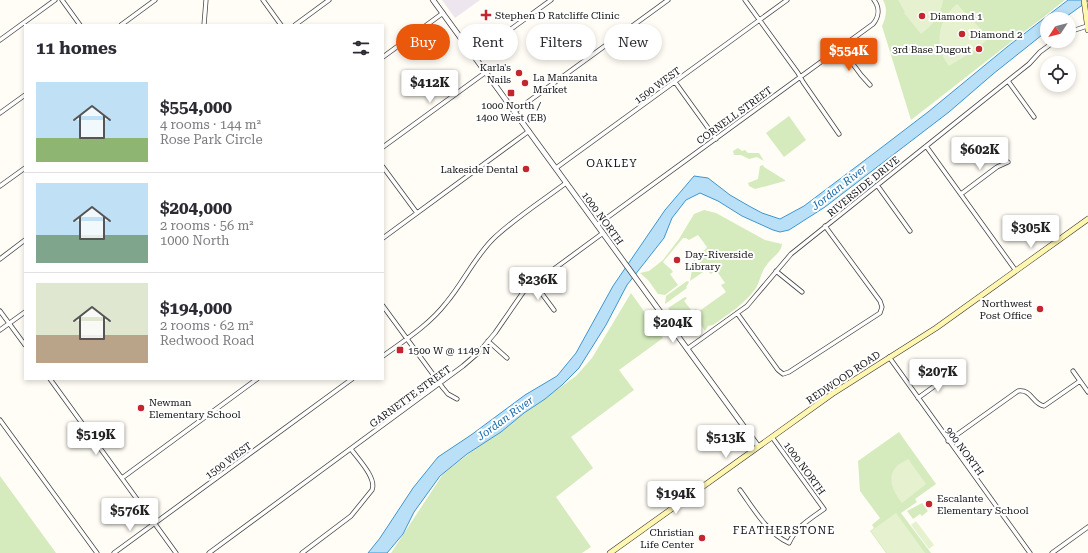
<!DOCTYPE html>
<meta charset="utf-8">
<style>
body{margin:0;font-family:"Roboto Serif",serif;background:#f2f2f3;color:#2b2b33;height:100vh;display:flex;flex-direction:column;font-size:15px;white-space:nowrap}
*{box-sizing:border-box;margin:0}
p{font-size:13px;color:#7c7c81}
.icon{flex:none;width:22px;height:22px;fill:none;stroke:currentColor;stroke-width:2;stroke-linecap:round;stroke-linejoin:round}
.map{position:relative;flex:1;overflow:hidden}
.drawer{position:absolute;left:24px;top:24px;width:360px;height:356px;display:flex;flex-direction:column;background:#fff;border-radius:0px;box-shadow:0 2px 6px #0003}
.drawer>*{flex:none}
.banner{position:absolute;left:396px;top:24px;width:380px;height:36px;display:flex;gap:8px}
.needle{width:26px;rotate:234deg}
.fabs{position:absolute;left:1040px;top:12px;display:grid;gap:8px}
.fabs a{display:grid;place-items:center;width:36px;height:36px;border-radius:50%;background:#fff;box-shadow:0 2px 6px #0003;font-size:20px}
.price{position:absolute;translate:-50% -34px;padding:0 9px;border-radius:4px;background:#fff;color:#222;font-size:13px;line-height:26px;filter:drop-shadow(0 1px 2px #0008)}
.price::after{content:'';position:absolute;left:50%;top:24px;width:12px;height:9px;margin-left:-6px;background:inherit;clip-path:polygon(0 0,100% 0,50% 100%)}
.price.selected{background:#ea580c;color:#fff}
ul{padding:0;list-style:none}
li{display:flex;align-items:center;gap:12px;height:100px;padding:0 12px}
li+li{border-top:1px solid #e1e1e2}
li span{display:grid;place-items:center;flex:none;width:112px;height:80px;border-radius:0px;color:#555}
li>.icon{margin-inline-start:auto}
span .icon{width:48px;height:48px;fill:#fffc;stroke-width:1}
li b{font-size:17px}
h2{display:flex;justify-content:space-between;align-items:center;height:48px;padding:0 12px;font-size:17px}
.chip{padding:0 14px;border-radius:18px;background:#fff;box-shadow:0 2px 6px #0003;font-size:14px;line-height:36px}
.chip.selected{background:#ea580c;color:#fff}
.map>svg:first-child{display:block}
</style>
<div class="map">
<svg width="1088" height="553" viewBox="0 0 1088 553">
<rect width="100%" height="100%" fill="#fffdf5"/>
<path fill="#eee6ef" d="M442,0H480L455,18Z"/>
<path fill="#d5ebbd" d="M883,0H1065L911,120L882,26C886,17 888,9 883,0Z
M789,116L806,140L784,157L766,133Z
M738,148L742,151L745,150L748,153H759L764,161L757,157L749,159L741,155H734L733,151Z
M763,165L764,167L785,180V181L755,189L749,186L748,183L758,179L760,166Z
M704,210L716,213L765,240L782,244C781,254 771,257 766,266C761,272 760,281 756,288C745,304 728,314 713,325L708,326L705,331L699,322L686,332L668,308L685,297L687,298L684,301L692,311L696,309L698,312L726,292L721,285L725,283L716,270L711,274L702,266L695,256C698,251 705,252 707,247L698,235L689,240L686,238H683L663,262C666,266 670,267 673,272L670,274L678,285L665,295L658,294L648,280L640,273L649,271L663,260L679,239L694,214Z
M694,259L703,272L690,281Z
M687,281L689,282L686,287L687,288L665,304L666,296Z
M631,293L663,338L619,370L634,390L571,437L593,468L556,497L591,547L582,553H391L443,474L476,448L576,376L592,358Z
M899,432L936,484L915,499L917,502L901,513L931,553H886L870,531L874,528L872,525L880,518L860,491L858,461Z
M0,476L56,553H0Z
M922,503L928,511L922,516L920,514L913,519L907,511Z"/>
<path fill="#e6f2cf" d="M898,0H943C941,15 933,25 921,34L904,13L905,12Z
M957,4L978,26L987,37L986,41L975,50L949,66C933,46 938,19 957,4Z
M908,459L926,484L902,503C893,492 886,477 897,466C900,463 905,461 908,459Z
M896,513L925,553H887L871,531Z
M916,521L934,545L929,549L911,525Z"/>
<path fill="#b9e0f7" stroke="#3f96cf" d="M1068,0H1088V1L1063,19H1047V31L993,74L949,112L825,207L789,230L780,232L773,230L742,216L718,201L700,193L686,200L672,218L664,238L627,285L606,325L579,368L562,385L545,399L524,413L501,432L467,454L440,476L414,512L403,534L387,553H368L380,538L413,488L438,457L471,435L525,395L557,376L576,353L613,286L665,210L694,176L708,178L730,195L749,206L762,213L780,219L804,206L877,151L928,112L1007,47Z"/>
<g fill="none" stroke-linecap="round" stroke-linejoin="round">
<defs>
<path id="minor" d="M62,0L80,25
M263,0L281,25
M745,0L798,73L803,82L839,134
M121,25L155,0
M204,25L206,0
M295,25L329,0
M1069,32L1087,26
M0,40L55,0
M841,48L861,75L870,85
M474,56L551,0
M383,57L443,13
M1008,81L1034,117
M675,82L716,139
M514,112L668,0
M0,113L25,95
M926,146L1016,271
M383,147L486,72
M383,167L417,213
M556,168L787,0
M877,185L910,231
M0,186L25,168
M961,194L997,167L1008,162
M597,225L873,24C879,17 880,8 874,0
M383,238L529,131
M0,259L25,240
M776,271L802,292
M534,283L554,310
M383,306L443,388L448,394L457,399
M0,311L25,345
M737,313L778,370L783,374L789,372L880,313L882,307L880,301L825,226
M0,330L25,312
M488,341L507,358
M687,349L747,306L791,254L1029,64L1040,52L1055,41
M383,356C405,340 429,325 446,303C463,283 474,258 493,239C515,218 542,201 566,183
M889,357L1030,553
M1073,371L1088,392
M50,379L176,553
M918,398L950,375
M0,420L97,553
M948,441L1018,391C1032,389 1032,404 1044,406L1080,381
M122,478L257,379
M740,490C754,509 767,533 789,543C796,527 810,519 824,509L772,437
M114,553L352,379
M209,553L463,366L478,353L495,333L524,291L603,233
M302,553L351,516L372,490C377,478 358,459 351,449
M1052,553L1088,527"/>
<path id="tertiary" d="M433,0L758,446"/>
<path id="secondary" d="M1084,0L1088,30
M610,553L832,394L936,328L1088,219"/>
</defs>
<use href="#minor" stroke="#444" stroke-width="5"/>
<use href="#tertiary" stroke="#444" stroke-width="6"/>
<use href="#secondary" stroke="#333" stroke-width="6"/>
<use href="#minor" stroke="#fff" stroke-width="3.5"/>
<use href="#tertiary" stroke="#fff" stroke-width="4.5"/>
<use href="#secondary" stroke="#fff6b0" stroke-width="5"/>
</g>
<g fill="#c4262e" stroke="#fff" stroke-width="1.5">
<path d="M484 9h4v4h4v4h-4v4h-4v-4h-4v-4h4z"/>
<circle cx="922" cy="16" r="4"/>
<circle cx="962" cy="34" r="4"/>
<circle cx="979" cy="49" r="4"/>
<circle cx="519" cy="73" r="4"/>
<circle cx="525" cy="83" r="4"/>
<rect x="507" y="89" width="8" height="8" rx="2"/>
<circle cx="526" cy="169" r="4"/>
<circle cx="677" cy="260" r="4"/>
<circle cx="1040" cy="309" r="4"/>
<rect x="396" y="346" width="8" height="8" rx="2"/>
<circle cx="141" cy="408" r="4"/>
<circle cx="929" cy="504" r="4"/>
<circle cx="702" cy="538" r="4"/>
</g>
<g text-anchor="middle" stroke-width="4" stroke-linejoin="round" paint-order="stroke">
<g font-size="10" fill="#111" stroke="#fff" text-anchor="start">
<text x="495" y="19">Stephen D Ratcliffe Clinic</text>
<text x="930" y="20">Diamond 1</text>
<text x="970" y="38">Diamond 2</text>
<text x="971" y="53" text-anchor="end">3rd Base Dugout</text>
<text x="511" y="71" text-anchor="end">Karla's<tspan x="511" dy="12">Nails</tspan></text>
<text x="533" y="81">La Manzanita<tspan x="533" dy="12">Market</tspan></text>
<text x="511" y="109" text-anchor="middle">1000 North /<tspan x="511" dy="12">1400 West (EB)</tspan></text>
<text x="518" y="173" text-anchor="end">Lakeside Dental</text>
<text x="685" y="258">Day-Riverside<tspan x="685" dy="12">Library</tspan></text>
<text x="1032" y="307" text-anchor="end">Northwest<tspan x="1032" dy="12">Post Office</tspan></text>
<text x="408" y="354">1500 W @ 1149 N</text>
<text x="149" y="406">Newman<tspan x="149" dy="12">Elementary School</tspan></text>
<text x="937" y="502">Escalante<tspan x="937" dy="12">Elementary School</tspan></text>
<text x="694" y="536" text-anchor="end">Christian<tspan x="694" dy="12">Life Center</tspan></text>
</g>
<g font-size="10" fill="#111" stroke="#fff">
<text transform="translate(657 85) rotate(-36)" y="4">1500 WEST</text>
<text transform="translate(734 115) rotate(-36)" y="4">CORNELL STREET</text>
<text transform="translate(863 186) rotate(-39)" y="4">RIVERSIDE DRIVE</text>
<text transform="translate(603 218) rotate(54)" y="4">1000 NORTH</text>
<text transform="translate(843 377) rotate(-34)" y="4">REDWOOD ROAD</text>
<text transform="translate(410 396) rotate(-36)" y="4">GARNETTE STREET</text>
<text transform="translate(965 451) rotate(54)" y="4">900 NORTH</text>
<text transform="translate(228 460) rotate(-36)" y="4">1500 WEST</text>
<text transform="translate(805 468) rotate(54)" y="4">1000 NORTH</text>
</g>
<g font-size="11" letter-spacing="1" fill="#111" stroke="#fff">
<text x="612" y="167">OAKLEY</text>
<text x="784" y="534">FEATHERSTONE</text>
</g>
<g font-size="11" font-style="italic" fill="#1768a6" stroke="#fff">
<text transform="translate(839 187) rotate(-38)" y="4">Jordan River</text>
<text transform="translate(505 418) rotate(-36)" y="4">Jordan River</text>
</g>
</g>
</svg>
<div class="fabs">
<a><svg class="needle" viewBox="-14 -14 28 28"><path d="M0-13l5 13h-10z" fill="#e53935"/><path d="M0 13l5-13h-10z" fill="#7c7c81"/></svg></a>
<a><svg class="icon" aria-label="locate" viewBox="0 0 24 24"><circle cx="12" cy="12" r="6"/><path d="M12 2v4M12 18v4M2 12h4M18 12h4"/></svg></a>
</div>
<b class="price selected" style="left:849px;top:72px">$554K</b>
<b class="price" style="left:430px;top:104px">$412K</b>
<b class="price" style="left:980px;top:171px">$602K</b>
<b class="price" style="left:1031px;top:249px">$305K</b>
<b class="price" style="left:538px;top:301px">$236K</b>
<b class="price" style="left:673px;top:344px">$204K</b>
<b class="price" style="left:938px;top:393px">$207K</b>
<b class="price" style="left:96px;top:456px">$519K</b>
<b class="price" style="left:726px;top:459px">$513K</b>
<b class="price" style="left:676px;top:515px">$194K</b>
<b class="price" style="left:130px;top:532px">$576K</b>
<div class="banner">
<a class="chip selected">Buy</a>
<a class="chip">Rent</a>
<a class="chip">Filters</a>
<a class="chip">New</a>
</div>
<section class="drawer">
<h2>11 homes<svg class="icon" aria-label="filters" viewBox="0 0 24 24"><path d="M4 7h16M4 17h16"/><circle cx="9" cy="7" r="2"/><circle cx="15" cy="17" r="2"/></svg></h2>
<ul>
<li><span style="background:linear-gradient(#bfe0f5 70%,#8fb573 0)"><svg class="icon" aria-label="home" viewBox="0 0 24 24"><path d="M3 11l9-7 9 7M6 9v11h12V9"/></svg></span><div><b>$554,000</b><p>4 rooms · 144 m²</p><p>Rose Park Circle</p></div></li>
<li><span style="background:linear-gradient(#bfe0f5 65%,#7fa58c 0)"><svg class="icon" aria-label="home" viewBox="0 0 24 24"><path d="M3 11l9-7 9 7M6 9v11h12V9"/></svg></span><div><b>$204,000</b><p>2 rooms · 56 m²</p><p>1000 North</p></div></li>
<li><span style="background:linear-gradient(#dfe7d0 65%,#b9a48a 0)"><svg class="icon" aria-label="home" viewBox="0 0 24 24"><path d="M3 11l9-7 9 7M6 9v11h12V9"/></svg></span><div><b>$194,000</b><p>2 rooms · 62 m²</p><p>Redwood Road</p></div></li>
</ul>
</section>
</div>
